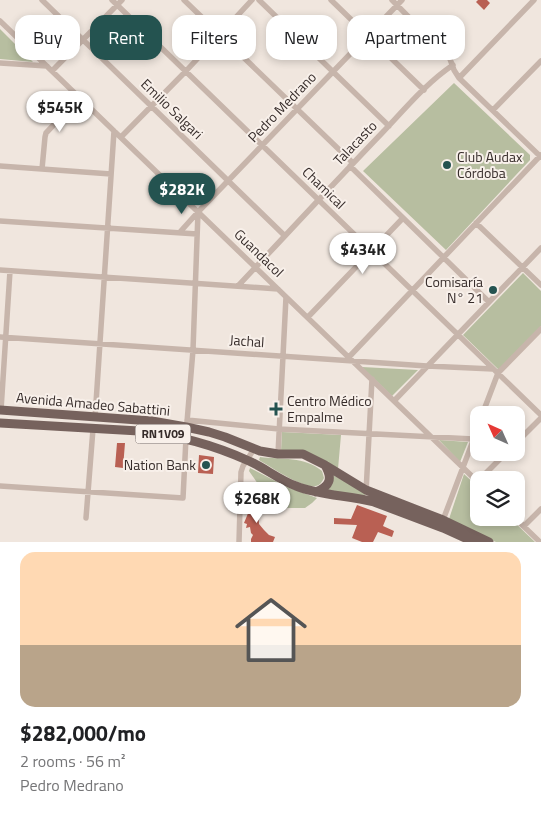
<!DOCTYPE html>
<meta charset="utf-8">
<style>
body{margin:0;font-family:"Titillium Web",sans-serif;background:#f6f6f6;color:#202124;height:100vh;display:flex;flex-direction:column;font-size:19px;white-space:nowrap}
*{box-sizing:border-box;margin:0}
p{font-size:16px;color:#757577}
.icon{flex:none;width:28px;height:28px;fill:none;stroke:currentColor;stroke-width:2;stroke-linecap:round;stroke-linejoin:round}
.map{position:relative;height:542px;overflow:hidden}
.side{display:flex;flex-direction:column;background:#fff;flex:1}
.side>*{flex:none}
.hud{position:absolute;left:15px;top:15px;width:511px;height:45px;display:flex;gap:10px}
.needle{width:32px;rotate:315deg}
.fabs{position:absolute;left:470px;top:406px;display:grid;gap:10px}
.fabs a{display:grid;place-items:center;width:55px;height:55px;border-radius:10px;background:#fff;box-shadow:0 2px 8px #0003;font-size:25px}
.price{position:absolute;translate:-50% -42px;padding:0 11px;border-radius:18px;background:#fff;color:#222;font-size:16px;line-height:32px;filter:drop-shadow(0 1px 2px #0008)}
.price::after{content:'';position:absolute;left:50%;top:30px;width:15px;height:11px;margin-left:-8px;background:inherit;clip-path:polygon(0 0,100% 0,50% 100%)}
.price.selected{background:#245350;color:#fff}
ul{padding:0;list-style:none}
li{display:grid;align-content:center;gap:10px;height:265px;padding:0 20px}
li span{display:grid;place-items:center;height:155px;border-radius:15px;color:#555}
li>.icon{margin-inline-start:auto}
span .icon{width:90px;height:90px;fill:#fffc;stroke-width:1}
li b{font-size:21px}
.tag{padding:0 18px;border-radius:15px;background:#fff;box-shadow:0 2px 8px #0003;font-size:18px;line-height:45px}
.tag.selected{background:#245350;color:#fff}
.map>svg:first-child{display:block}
</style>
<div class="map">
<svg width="541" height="542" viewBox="0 0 541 542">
<rect width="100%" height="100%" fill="#f0e6de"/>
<path fill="#b7bea0" d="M0,29L33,62L0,59Z
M454,83L530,155V160L446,250L363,171Z
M523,273L541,291V326L499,370L463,335Z
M362,367L418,370L392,396Z
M282,432L341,435L338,469L281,451Z
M439,440L468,442L460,462Z
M260,457C281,460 305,456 322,471L324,478C322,482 320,485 316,486C303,489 271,467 259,460Z
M250,468L287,487L317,498L312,503L305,508H285L265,494L249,471Z
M464,474L479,488V518H510L535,542H496L479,535L449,519Z
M333,475L365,493V499L328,491Z"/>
<path fill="#b96053" d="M478,0H487L490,3L484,10L476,2Z
M117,443H125L123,468L115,467Z
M199,455L214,457L213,474L198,473Z
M266,498L258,508L259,524L264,530L269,535L275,537L273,542H251V539L253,535L251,533L250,527L246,528L247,524L244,523L254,499L256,501L260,499Z
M357,505L387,516L383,526L394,531L392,537L378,532L373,542H362L352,538L357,525L334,524V518L351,519Z"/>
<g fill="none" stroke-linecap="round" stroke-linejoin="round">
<path stroke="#c7b5ab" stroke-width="5.5" d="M42,0L285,236
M112,0L541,415
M184,0L353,163
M259,0L389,126
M331,0L424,90
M392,0L450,59L454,70L459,78L541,157
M0,21L479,483
M0,63L47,66
M52,71L122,0
M459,78L534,0
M493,110L541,61
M121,137L186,71L252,0
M0,166L111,174
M350,166L489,302
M42,169L45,137L46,133L80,97
M0,221L197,234
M476,223L541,285
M180,232L198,212L402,0
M0,270L278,289
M238,286C286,235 333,184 382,133C404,110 426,83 453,65
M308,317L403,218
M0,337L427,366L493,369
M349,357L541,155
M394,401L541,248
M1,410L10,271
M482,415L498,373L541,329
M95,418L114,131
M187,420L279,429L473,439
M187,422L193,350L198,212
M516,443L541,418
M278,454L286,297
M479,480L507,452
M0,486L183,498L186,438
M366,492L372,379
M86,518L93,429
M515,518L540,542
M443,520L479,425
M524,526L541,509
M239,542L241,472L243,466L254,449"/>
<path stroke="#76625d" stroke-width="9" d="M0,410L152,421L186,427L209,432L225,437L260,451L278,454H303L325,465L366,490L443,520L489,542
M0,423L139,431C177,435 214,445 249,461C265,468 279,480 296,486C321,496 348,495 374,502L443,528L474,542
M316,492C330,486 333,479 325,465"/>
</g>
<g fill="#245350" stroke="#f8f0ea" stroke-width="2">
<circle cx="447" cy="165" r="5"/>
<circle cx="493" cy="290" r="5"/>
<path d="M273.5 401.5h5v5h5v5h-5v5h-5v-5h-5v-5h5z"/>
<circle cx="206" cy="465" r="5"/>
</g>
<g text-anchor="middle" stroke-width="4" stroke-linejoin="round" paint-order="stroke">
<rect fill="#f8f0ea" stroke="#706764" stroke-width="1" x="135.5" y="424.5" width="55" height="19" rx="4"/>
<g font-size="12" font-weight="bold" fill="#362c2a">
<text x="163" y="438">RN1V09</text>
</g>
<g font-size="14" fill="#362c2a" stroke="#f8f0ea">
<text transform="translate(282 107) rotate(-46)" y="5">Pedro Medrano</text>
<text transform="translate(172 109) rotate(44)" y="5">Emilio Salgari</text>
<text transform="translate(355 143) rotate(-46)" y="5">Talacasto</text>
<text transform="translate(324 188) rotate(44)" y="5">Chamical</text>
<text transform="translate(259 253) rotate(44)" y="5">Guandacol</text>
<text transform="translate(247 341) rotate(4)" y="5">Jachal</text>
<text transform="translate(93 404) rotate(5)" y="5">Avenida Amadeo Sabattini</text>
</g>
<g font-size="14" fill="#362c2a" stroke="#f8f0ea" text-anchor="start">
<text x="457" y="162">Club Audax<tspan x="457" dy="16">Córdoba</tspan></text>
<text x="483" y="287" text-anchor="end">Comisaría<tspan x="483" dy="16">N° 21</tspan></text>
<text x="287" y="406">Centro Médico<tspan x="287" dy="16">Empalme</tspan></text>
<text x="196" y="470" text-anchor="end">Nation Bank</text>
</g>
</g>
</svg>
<div class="fabs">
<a><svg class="needle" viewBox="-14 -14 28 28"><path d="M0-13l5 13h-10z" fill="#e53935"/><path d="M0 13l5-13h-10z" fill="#757577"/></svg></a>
<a><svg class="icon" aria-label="layers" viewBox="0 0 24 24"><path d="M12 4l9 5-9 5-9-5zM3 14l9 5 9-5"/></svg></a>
</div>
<b class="price" style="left:60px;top:133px">$545K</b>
<b class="price selected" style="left:182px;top:215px">$282K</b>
<b class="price" style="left:363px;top:275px">$434K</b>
<b class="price" style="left:257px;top:524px">$268K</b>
<div class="hud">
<a class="tag">Buy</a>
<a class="tag selected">Rent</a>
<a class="tag">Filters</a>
<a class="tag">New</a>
<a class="tag">Apartment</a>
</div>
</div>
<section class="side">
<ul>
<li><span style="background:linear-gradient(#ffd9b3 60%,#b9a48a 0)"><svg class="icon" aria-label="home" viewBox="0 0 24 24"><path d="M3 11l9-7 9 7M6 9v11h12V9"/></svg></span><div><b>$282,000/mo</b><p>2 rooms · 56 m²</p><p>Pedro Medrano</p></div></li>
</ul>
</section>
